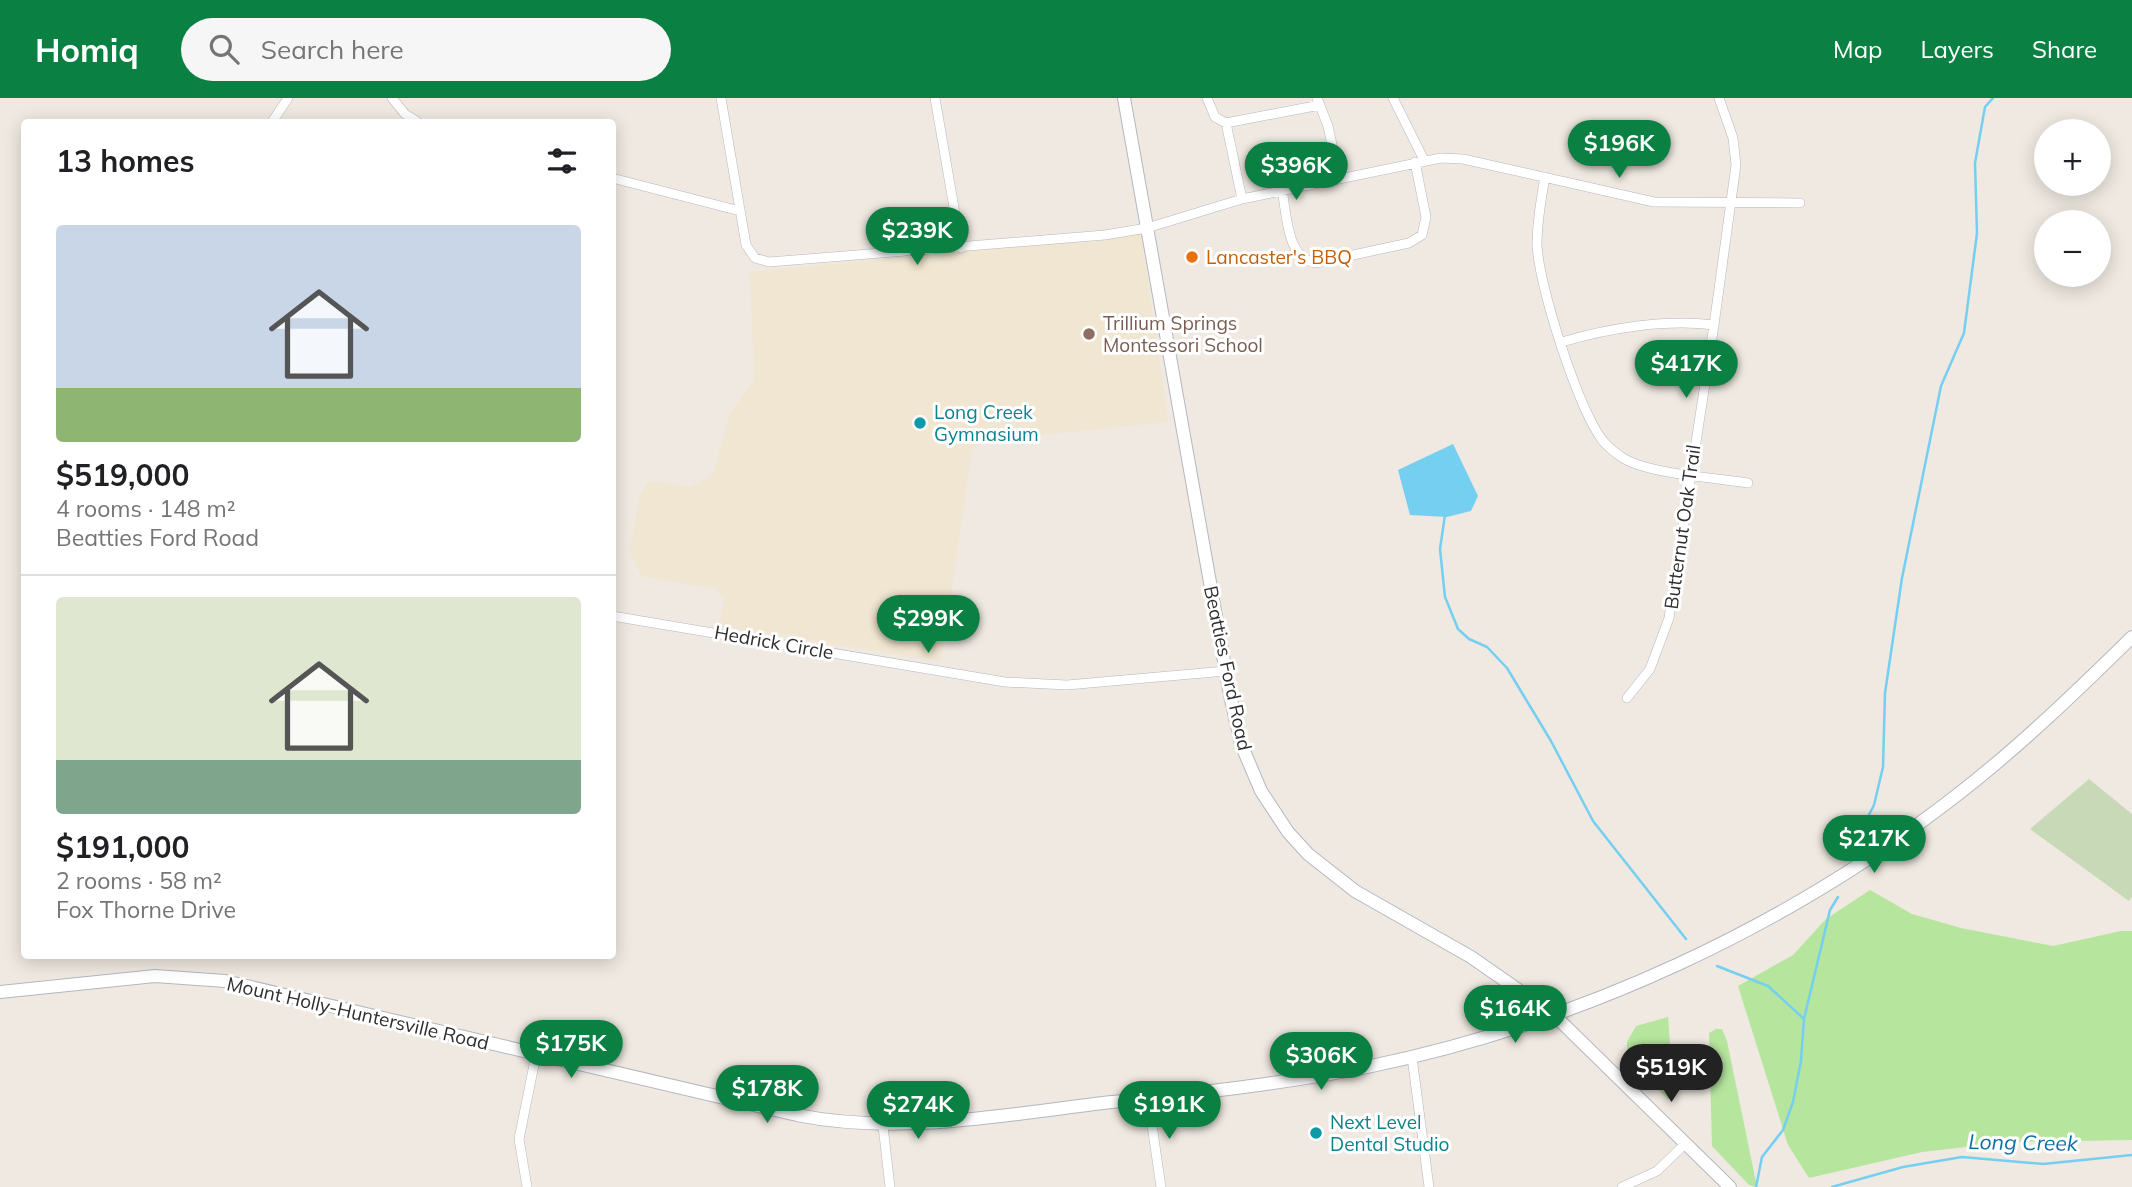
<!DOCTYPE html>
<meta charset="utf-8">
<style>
body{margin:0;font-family:Mulish,sans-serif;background:#f6f6f6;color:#202124;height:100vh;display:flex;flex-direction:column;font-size:26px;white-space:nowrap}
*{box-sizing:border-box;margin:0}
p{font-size:23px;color:#757577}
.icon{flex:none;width:38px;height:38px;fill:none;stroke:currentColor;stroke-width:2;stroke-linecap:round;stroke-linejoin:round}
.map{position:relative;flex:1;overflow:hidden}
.drawer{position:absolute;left:21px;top:21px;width:595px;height:840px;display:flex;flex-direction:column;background:#fff;border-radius:7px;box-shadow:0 4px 18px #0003}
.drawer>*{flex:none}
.fabs{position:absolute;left:2034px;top:21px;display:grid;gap:14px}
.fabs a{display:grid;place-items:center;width:77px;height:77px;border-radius:50%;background:#fff;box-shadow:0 4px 18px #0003;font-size:35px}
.price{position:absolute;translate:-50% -60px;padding:0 16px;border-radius:24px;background:#0b8043;color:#fff;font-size:23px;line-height:46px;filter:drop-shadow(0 2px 4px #0008)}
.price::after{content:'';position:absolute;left:50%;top:42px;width:21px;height:16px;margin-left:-10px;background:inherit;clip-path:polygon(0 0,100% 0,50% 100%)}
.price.on{background:#222;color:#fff}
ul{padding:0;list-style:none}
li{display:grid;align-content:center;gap:14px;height:371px;padding:0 35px}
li+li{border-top:2px solid #e0e0e0}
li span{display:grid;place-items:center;height:217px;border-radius:7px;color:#555}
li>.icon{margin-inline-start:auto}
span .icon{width:126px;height:126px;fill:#fffc;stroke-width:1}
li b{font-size:30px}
h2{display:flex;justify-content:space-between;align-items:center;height:84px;padding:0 35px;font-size:30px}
header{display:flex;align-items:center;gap:42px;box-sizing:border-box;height:98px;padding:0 35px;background:#0b8043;color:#fff}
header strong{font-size:33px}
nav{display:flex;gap:38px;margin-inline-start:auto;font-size:24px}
.search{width:490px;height:63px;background:#f6f6f6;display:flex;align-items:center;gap:18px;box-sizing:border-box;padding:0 24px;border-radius:38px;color:#757577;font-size:26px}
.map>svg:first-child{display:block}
</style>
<header>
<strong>Homiq</strong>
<div class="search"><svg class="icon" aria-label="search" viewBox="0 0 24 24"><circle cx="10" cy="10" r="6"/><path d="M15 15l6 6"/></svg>Search here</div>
<nav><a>Map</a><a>Layers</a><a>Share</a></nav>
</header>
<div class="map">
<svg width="2132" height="1089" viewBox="0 0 2132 1089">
<rect width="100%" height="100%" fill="#efe9e1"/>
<path fill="#f0e6d1" d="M1141,136L1168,324L982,343L972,352L941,563L719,528L724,501L716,491L641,478L630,452L640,397L649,383L690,389L713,377L729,318L754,282L750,174Z"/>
<path fill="#b6e59e" d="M1870,792L1912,816L1961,830L2053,848L2121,833H2132V1042L2009,1044L1922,1054L1809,1080L1788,1047L1738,888L1793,857L1826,821Z
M1668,919L1674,999L1668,1001L1627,960V944L1636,928Z
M1716,931H1722L1727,943L1757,1089L1749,1087L1712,1048L1709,935Z"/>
<path fill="#c8d9b8" d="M2089,681L2132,716V799L2129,803L2030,731Z"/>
<path fill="#75cff0" d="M1453,346L1478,398L1471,413L1447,419L1410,417L1398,372Z"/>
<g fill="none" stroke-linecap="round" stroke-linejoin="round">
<path stroke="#75cff0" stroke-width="2.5" d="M1445,417L1440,451L1445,499L1458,531L1469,541L1487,549L1507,570L1551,643L1593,723L1686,841
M1846,762L1874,707L1883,669L1885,595L1902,480L1941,288L1964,235L1977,135L1975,65L1985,9L1993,0
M1717,868L1768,888L1804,921
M1756,1089L1762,1059L1783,1032L1793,1004L1801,963L1804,921L1830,812L1838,799
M1832,1089L1903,1069L1962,1059L2043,1066L2132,1057"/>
<defs>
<path id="street" d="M392,0L405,16L418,24
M721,0L746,147L755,160L769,164L1105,137L1147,130L1242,101L1441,60L1463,61L1654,104L1800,105
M935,0L961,150
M1207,0L1215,19L1226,25L1320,7
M1317,0L1328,28L1339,80
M1393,0L1424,62
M272,24L288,0
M1226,25L1242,101
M1545,79C1541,101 1537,124 1537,147C1539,189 1578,310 1603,343C1608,349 1617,356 1623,360C1648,376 1718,380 1748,385
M612,80L740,113
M1282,92C1287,116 1286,161 1316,165L1409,145L1422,137L1426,119L1415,64
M1562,244C1609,230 1665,221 1714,227
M612,518L1005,584L1067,587L1226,573
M1627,600L1650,571L1669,520L1714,227L1736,67L1733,40L1719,0
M1412,959L1429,1089
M1148,1000L1161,1089
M883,1028L890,1089
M527,1089L519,1041L536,957
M1622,1089L1657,1073L1686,1045"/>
<path id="secondary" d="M1124,0L1230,597L1241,646L1261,693L1288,734L1308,756L1355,793L1471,859L1553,916L1730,1089
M0,894L155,878L225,883L797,1017C902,1038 1007,1016 1112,1004C1197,995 1283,986 1367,969C1580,925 1786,830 1957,697C2019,649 2076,594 2132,539"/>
</defs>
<use href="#street" stroke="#b4b7c1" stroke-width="10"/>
<use href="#secondary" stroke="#b4b7c1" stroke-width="14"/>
<use href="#street" stroke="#fff" stroke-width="9"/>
<use href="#secondary" stroke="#fff" stroke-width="12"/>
</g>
<circle fill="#e8710a" stroke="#fff" stroke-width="2.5" cx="1192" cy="159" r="7"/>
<circle fill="#8d6e63" stroke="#fff" stroke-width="2.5" cx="1089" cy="236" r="7"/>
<g fill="#0f9aa8" stroke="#fff" stroke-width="2.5">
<circle cx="920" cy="325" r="7"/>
<circle cx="1316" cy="1035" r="7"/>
</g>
<g text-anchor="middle" stroke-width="6" stroke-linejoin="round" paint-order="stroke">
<g font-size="19" fill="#c56008" stroke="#fff" text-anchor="start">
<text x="1206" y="166">Lancaster's BBQ</text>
</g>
<g font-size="19" fill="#785e54" stroke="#fff" text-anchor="start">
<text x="1103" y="232">Trillium Springs<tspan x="1103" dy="22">Montessori School</tspan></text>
</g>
<g font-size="19" fill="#0d838f" stroke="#fff" text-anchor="start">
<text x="934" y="321">Long Creek<tspan x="934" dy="22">Gymnasium</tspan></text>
<text x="1330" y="1031">Next Level<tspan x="1330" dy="22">Dental Studio</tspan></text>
</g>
<g font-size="19" fill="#2e2e2e" stroke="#fff">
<text transform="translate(1682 429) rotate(-82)" y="7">Butternut Oak Trail</text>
<text transform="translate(774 544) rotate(10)" y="7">Hedrick Circle</text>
<text transform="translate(1228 570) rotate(78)" y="7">Beatties Ford Road</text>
<text transform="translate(358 915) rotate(13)" y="7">Mount Holly-Huntersville Road</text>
</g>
<g font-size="21" font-style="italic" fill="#0d6fa3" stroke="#fff">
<text transform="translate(2023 1045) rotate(1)" y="7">Long Creek</text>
</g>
</g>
</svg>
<div class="fabs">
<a>+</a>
<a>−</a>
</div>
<b class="price" style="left:1619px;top:82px">$196K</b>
<b class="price" style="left:1296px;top:104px">$396K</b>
<b class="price" style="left:917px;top:169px">$239K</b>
<b class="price" style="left:1686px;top:302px">$417K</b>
<b class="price" style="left:928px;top:557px">$299K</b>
<b class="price" style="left:1874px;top:777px">$217K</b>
<b class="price" style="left:1515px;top:947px">$164K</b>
<b class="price" style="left:571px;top:982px">$175K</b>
<b class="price" style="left:1321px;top:994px">$306K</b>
<b class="price on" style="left:1671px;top:1006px">$519K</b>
<b class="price" style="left:767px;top:1027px">$178K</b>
<b class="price" style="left:918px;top:1043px">$274K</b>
<b class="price" style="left:1169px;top:1043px">$191K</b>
<section class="drawer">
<h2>13 homes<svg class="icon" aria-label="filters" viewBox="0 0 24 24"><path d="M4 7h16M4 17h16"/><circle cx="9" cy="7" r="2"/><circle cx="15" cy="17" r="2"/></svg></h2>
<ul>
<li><span style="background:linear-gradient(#c9d6e8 75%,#8fb573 0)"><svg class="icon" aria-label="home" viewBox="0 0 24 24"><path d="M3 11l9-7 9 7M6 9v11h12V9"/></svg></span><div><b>$519,000</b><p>4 rooms · 148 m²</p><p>Beatties Ford Road</p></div></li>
<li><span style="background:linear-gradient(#dfe7d0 75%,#7fa58c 0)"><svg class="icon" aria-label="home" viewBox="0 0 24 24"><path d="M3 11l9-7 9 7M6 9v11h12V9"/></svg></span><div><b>$191,000</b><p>2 rooms · 58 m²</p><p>Fox Thorne Drive</p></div></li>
</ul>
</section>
</div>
